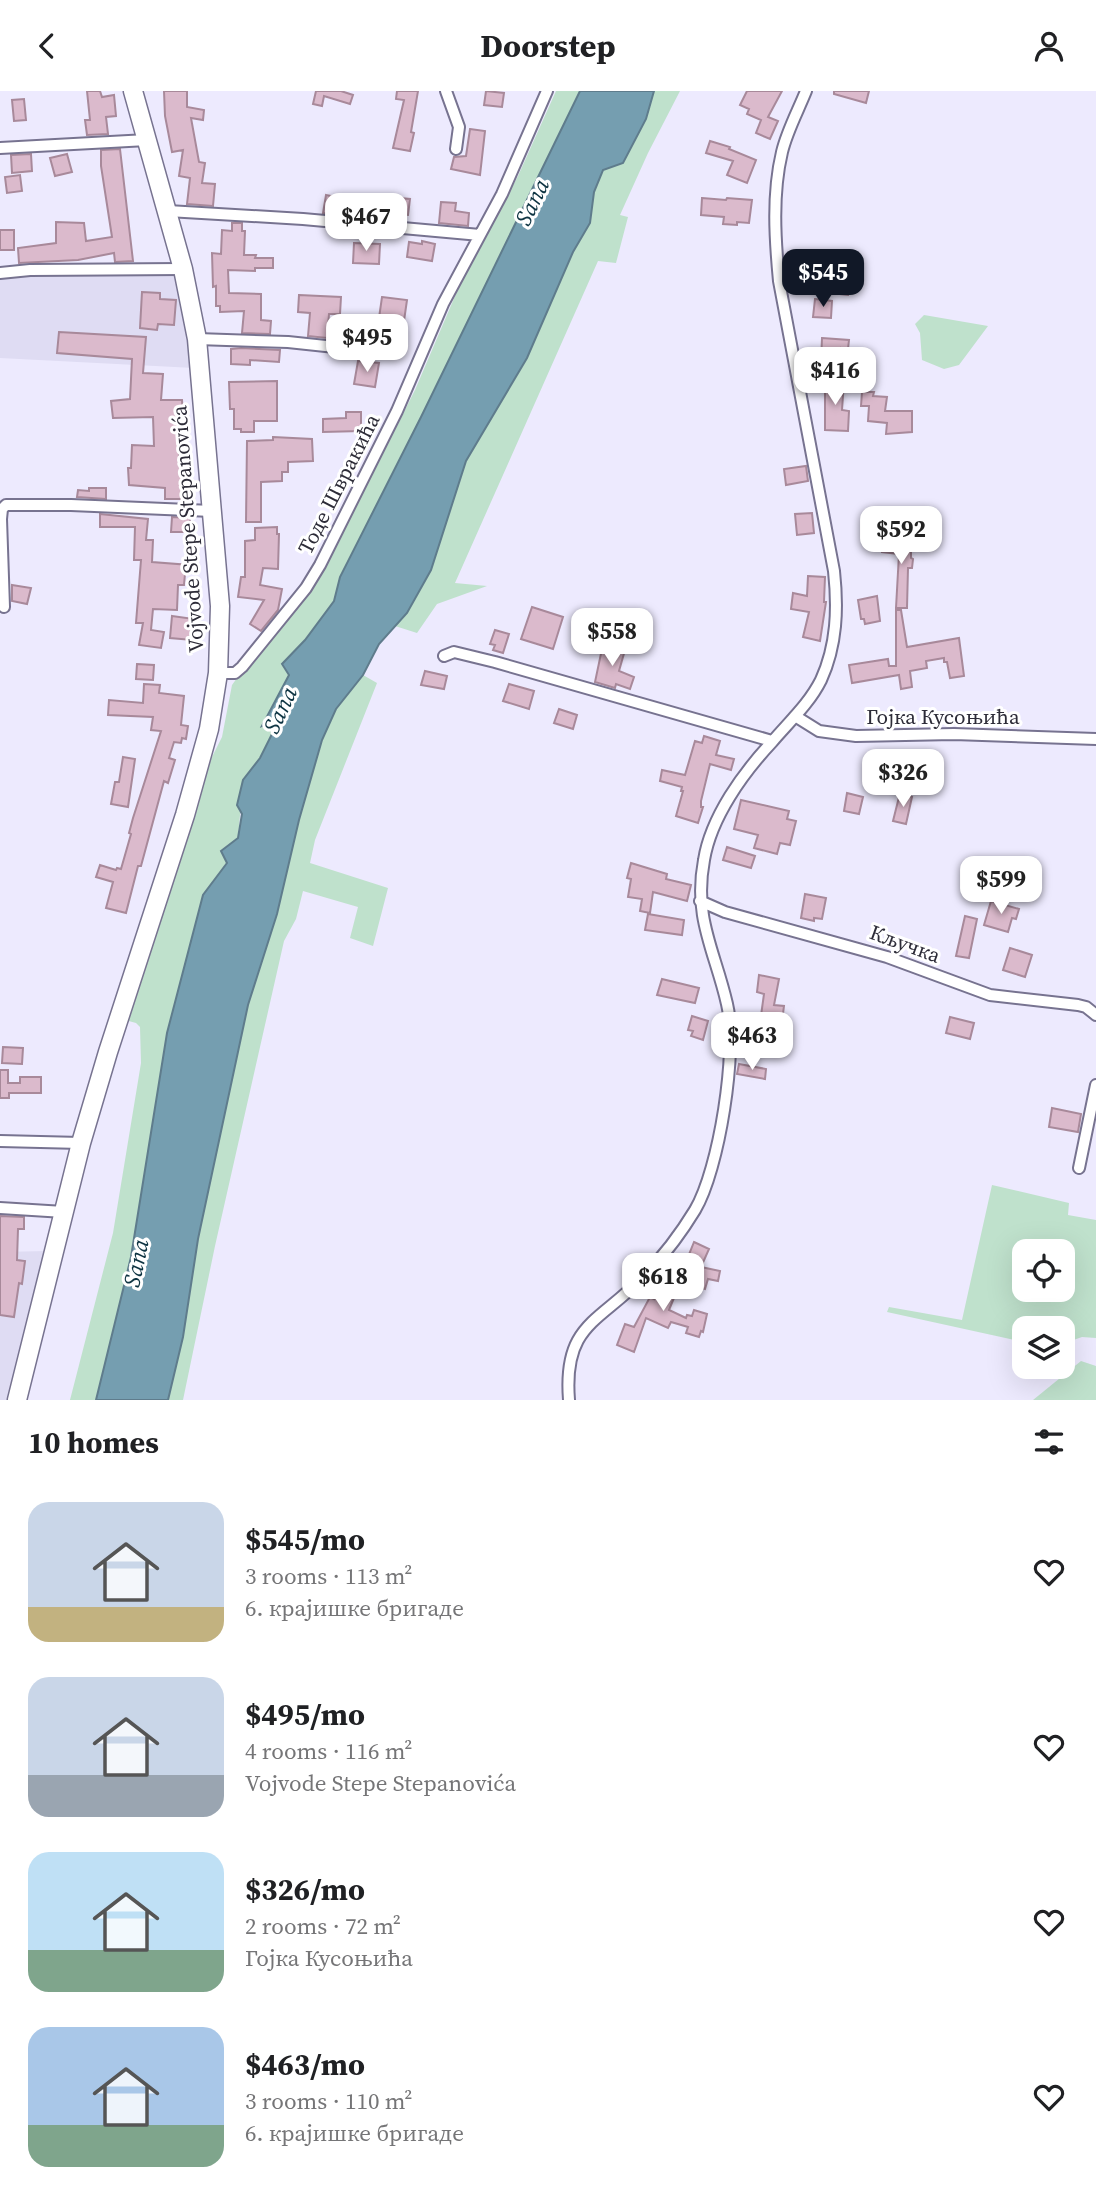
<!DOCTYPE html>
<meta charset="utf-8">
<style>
body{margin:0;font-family:"Source Serif 4",serif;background:#f6f6f6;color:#202124;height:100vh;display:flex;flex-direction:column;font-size:26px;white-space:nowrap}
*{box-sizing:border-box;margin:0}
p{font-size:23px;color:#757577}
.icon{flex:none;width:38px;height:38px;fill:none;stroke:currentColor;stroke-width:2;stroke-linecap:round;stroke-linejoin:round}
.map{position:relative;height:1309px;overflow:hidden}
.sheet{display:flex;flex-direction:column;background:#fff;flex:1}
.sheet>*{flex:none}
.fabs{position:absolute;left:1012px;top:1148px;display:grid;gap:14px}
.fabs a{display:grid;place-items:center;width:63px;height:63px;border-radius:14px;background:#fff;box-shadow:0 7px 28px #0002;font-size:35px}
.price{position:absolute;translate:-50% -60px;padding:0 16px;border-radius:14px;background:#fff;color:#222;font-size:23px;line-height:46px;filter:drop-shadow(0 2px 4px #0008)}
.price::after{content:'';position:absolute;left:50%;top:42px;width:21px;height:16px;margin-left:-10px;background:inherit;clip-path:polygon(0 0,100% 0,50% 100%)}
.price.active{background:#111827;color:#fff}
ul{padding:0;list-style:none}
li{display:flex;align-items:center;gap:21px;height:175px;padding:0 28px}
li span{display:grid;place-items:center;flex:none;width:196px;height:140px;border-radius:21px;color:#555}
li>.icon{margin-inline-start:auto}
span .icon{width:84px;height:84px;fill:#fffc;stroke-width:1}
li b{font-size:30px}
h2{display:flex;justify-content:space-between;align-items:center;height:84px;padding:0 28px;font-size:30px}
header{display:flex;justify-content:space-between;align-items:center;height:91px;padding:0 28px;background:#fff;font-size:32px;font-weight:700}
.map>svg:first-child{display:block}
</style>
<header><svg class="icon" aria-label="back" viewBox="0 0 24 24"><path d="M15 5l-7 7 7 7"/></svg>Doorstep<svg class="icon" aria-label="person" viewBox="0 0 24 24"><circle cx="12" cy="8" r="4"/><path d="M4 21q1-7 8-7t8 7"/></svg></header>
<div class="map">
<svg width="1096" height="1309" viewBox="0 0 1096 1309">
<rect width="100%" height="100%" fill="#edeafe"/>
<path fill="#dfdcf3" d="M179,184L194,277L0,267V185Z
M47,1160L10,1309H0V1161Z"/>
<path fill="#bfe1cc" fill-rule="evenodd" d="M556,0H580L421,326L340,486L334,510L302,552L282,573L289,584L263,634L281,625L260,667L243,690L238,747L221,760L227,772L203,804L167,942L131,1166L96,1309H70L113,1142L141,972L140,936L136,932L125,929L208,674L222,646L232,594L237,587L243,584L244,575L324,469L368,392L415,299L461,191L518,85Z
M654,0H680L648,62L620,124L628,126L616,172L598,170L455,492L487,495L437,513L417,542L395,535L410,517L431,479L466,370L527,267L573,161L590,132L594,101L603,79L646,28Z
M924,224L988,235L959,274L944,278L922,269L920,242L915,233Z
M363,584L377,592L315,749L310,772L388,797L373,855L350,847L358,816L303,800L296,828L284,850L215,1155L183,1309H168L183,1246L198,1148L248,914L277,823L299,729L322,649L336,618Z
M992,1094L1069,1112L1068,1124L1096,1129V1247L1082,1246L1062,1253V1237H1024V1251L887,1221L889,1216L962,1229ZM1024,1160H1062V1199H1024Z
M1081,1270L1096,1275V1309H1033Z"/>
<path fill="#759eb0" stroke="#5f7c8c" stroke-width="2" d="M580,0H654L646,28L623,72L603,79L594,101L590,132L573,161L527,267L466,370L431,479L407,522L379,553L363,584L336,618L322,649L299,729L277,823L248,914L198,1148L183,1246L168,1309H96L131,1166L167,942L203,804L227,772L221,760L238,747L242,723L237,714L243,689L260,667L280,627L262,635L289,584L282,573L305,549L334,510L340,486L421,326Z"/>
<path fill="#dbbacc" stroke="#a8899a" stroke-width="2" d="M87,0H100L102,6L114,4L116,25L106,26L108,43L87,44L85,29H90Z
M164,0H187V16L204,19L203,29L191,27L199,71L205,72L202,92L215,93L213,115L187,113L190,87L179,85L183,59L172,61L165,25Z
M316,0H341L353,4L350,13L324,5L322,15L313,13Z
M397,0H418L411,41L414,42L410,60L393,57L404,9L396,8Z
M486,0L504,2L502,16L484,14Z
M747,0H782L768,26L778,30L770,48L756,42L761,29L747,23L749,18L740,14Z
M834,0H869L866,12L834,3Z
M24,8L26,29L14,30L12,9Z
M470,38L485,40L480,84L451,78L454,66L466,65Z
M710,50L730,56L729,58L756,69L747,92L727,84L733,70L706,62Z
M120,58L133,170L115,171L114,162L78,169L19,172L18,157L56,152V131L84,132L86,150L112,146L101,75V59Z
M31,63L32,80L12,82L11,64Z
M67,63L72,81L55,85L50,67Z
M20,84L22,100L7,102L5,86Z
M326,104L346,108L343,124L323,122Z
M365,104L410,108L408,124L379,122L378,125L362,123Z
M702,107L726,109L727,107L752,109L749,132L737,131V134L723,133L724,126L701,124Z
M441,111L456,112L455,120L469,122L468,135L439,132Z
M232,132H242V140H245L244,164H256L255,167H273V177H255V180L228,179L229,202L261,203V229L271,230L270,243L242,242L244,220L220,221V215H216V195L213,196L212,162L221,163L222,139L232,140Z
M0,139H14V159H0Z
M422,150L435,153L432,170L407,166L409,151L422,153Z
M354,152L380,153L379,173L353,172Z
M833,178L856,180L855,197L849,196L848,204L831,202Z
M142,201L160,202V208L176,209L174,234L158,233L157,239L140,237Z
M299,204L341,206L340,223H329L327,247L308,245L310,222L298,221Z
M382,206L407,209L404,230L379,227Z
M815,208L832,210L831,227L813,226Z
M59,241L146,246L143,282L163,283L161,309H182L183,325L178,326L179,366H187V408H165V397L129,394L128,377H131L132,354L154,355L153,326L113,327L111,310L130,308L132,268L57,262Z
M822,247L849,249L848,258L841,257L840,273L821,271Z
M241,257L280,259L279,271L250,269V274L231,273V258Z
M358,270L379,272L375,296L354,293Z
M277,290V330H254V341H241V338H234V318H230L229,291Z
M825,290L844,291L842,319L849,320L848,340L825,339Z
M862,301H874L873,305L887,306L885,320H912V341L886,343L887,332L868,330L869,315H861Z
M346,321H361V340L323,341V328L346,327Z
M273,346L312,348L313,370L288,371V381H282V390L261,391V431H246L247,350L273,349Z
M806,375L808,390L786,394L784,378Z
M89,397H106V408L77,406L78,399L89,400Z
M812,422L814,442L797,444L795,423Z
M100,423L148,428L146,449H153L152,471L190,474L189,483H185L184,494H178L177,519L153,518L151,539L164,541L161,557L139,554L143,532H136L141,469H134L135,436H100Z
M172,426L190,427L189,441H171Z
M277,436V443H279L278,478L263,477L260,494L282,498L278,519L261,540L250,533L264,509L238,506L241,486H245V450L255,449V437Z
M901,446H911V467L913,468L912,477H908L907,517H896L899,463L882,461L883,448L901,449Z
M808,485L825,486L824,511H826L820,550L803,546L809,521L791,518L793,502L807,505Z
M12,494L31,497L27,513L12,510Z
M877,505L880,530L865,533L864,528H861L858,509Z
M532,516L563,526L553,558L521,548Z
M896,519H901L907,556L959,547L964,585L950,587L947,571H944V567L926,570L927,577L910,580L912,596L901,598L899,584L852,592L849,574L888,568L889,575H896Z
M172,525L194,528L192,549L170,547Z
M495,539L509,543L503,562L493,559L495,554L490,553Z
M603,553L625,559L619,580L634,586L630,598L616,593L615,597L595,591Z
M137,573L154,574L153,589L136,588Z
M425,580L447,585L444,598L421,594Z
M144,593L160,594L159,602L184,605L181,634L188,635L186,648L182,647L181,652L174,651L169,667L175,669L168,692L164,690L141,775H138L126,822L106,817L113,791L96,786L100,774L116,779L117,777L121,778L131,743L129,742L133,727L161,640L151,639L153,626L108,624L109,609L143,612Z
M509,593L534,600L529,618L503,610Z
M559,618L577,624L573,638L554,632Z
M704,645L720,650L716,664L734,668L731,679L710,673L701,710V716H703L698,732L676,725L683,700H681L682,696L660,690L662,679L685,684L695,650L702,652Z
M123,666L135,668L128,716L111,713L115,691H119Z
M847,702L863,706L859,723L844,720Z
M900,702L912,706L906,733L893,730Z
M741,709L789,720L787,728L796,730L790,754L780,752L777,763L754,757L758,744L734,738Z
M727,756L755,765L751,777L723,769Z
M631,772L667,783L666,788L691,794L687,810L653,801L650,822L640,820L642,808L628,806L631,788L627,787Z
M805,803L826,807L822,828L814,827V830L801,827Z
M991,810L1019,818L1016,828L1012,827L1008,841L984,834Z
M648,823L684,829L682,844L645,839Z
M965,825L977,828L969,867L956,865Z
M1010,857L1032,864L1025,886L1003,879Z
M759,884L779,888L774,914L784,915L781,938H777L776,941L759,939L764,903L757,901Z
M662,888L699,897L695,912L657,904Z
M692,925L708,930L703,949L691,945L693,940L688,939Z
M950,926L974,932L970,948L946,942Z
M3,956L23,957L22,973L2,972Z
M739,973L766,978L765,988L737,983Z
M0,979H8V992H20V986H41V1002H9V1007H0Z
M1052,1017L1081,1023L1078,1041L1049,1036Z
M0,1125L24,1126V1138H18L17,1169L25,1170L22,1193L19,1192L14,1226L0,1224Z
M694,1151L709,1158L701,1176L720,1180L718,1190L708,1188L705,1198L686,1192L693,1168L688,1166Z
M666,1178L683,1185L669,1219L686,1227L687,1224L692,1225L694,1219L707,1223L703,1241L701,1240L699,1246L686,1242L688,1236L671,1231L668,1237L646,1227L634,1261L617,1254L625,1233L634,1236L650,1206L654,1208Z"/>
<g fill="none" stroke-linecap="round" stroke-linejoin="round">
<defs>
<path id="minor" d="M446,0L459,36L456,58
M0,57L147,49
M168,120L303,128L480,144
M0,182L30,179L183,178
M197,248L288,251L363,259
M4,516L1,428L2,418L6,414H71L212,420
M444,565L454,561L495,571L772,650
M218,582H235L242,576L306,497L320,474L397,320L443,213L502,103L547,0
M795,625L819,640L856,645L954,643L1096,648
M700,810L725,821L887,866L990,904L1078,914L1086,916L1096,924
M0,1050L81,1052
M1079,1077L1096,994
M0,1117L64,1121
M569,1309C563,1233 599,1232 643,1186C662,1167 681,1142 695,1119C719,1079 738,959 727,913C715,860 693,827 704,769C711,726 743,682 772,651C789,631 809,613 821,589C837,554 838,517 834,480L779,190C775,148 772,103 782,61C787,40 798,20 806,0"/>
<path id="primary" d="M17,1309L81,1052L108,961L185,724L209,638L218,582L220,515L197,248L183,178L133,0"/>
</defs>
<use href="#minor" stroke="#777390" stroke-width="14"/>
<use href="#primary" stroke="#777390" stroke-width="21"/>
<use href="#minor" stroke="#fff" stroke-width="10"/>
<use href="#primary" stroke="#fff" stroke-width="18"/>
</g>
<g text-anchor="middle" stroke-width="6" stroke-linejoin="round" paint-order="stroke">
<g font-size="21" fill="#2d2c38" stroke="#fff">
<text transform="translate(339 393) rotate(-63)" y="7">Тоде Швракића</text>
<text transform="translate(188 438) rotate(-94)" y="7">Vojvode Stepe Stepanovića</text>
<text x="943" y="633">Гојка Кусоњића</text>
<text transform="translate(905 853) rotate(20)" y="7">Кључка</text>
</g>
<g font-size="23" font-style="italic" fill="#0e3442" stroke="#fff">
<text transform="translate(532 111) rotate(-64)" y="8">Sana</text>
<text transform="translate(280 619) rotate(-65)" y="8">Sana</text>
<text transform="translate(136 1172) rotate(-78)" y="8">Sana</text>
</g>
</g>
</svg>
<div class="fabs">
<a><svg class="icon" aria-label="locate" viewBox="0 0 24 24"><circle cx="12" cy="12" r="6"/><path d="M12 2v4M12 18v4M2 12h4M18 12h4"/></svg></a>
<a><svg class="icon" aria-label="layers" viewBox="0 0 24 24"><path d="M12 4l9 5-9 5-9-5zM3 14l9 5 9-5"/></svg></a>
</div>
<b class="price" style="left:366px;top:162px">$467</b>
<b class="price active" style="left:823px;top:218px">$545</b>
<b class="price" style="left:367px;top:283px">$495</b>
<b class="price" style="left:835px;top:316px">$416</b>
<b class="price" style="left:901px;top:475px">$592</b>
<b class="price" style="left:612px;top:577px">$558</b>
<b class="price" style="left:903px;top:718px">$326</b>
<b class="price" style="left:1001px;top:825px">$599</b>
<b class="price" style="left:752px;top:981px">$463</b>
<b class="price" style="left:663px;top:1222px">$618</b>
</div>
<section class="sheet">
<h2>10 homes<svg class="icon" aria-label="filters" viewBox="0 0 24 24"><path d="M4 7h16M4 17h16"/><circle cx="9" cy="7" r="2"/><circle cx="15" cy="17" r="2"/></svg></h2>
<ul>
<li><span style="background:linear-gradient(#c9d6e8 75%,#c2b280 0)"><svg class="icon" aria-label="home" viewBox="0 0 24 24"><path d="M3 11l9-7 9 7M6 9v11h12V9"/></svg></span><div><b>$545/mo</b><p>3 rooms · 113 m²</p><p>6. крајишке бригаде</p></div><svg class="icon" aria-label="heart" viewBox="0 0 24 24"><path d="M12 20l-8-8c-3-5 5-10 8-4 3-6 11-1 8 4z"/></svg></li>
<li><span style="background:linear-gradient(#c9d6e8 70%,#9aa5b1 0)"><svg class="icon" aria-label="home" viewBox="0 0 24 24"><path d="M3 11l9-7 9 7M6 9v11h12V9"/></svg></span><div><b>$495/mo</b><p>4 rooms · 116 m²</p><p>Vojvode Stepe Stepanovića</p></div><svg class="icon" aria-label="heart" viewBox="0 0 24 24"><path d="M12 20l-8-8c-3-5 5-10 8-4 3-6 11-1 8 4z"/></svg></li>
<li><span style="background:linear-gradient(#bfe0f5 70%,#7fa58c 0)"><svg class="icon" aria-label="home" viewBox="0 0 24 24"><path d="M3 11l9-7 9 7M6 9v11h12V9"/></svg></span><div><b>$326/mo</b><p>2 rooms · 72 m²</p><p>Гојка Кусоњића</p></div><svg class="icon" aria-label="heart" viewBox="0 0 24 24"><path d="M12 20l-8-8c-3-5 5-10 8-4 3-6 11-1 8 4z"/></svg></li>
<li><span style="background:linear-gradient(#a9c7e8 70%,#7fa58c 0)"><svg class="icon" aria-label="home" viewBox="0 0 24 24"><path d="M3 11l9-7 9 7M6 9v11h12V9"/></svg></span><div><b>$463/mo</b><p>3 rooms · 110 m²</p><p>6. крајишке бригаде</p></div><svg class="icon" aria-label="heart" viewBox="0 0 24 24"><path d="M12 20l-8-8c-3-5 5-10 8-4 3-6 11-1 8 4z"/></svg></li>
</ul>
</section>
